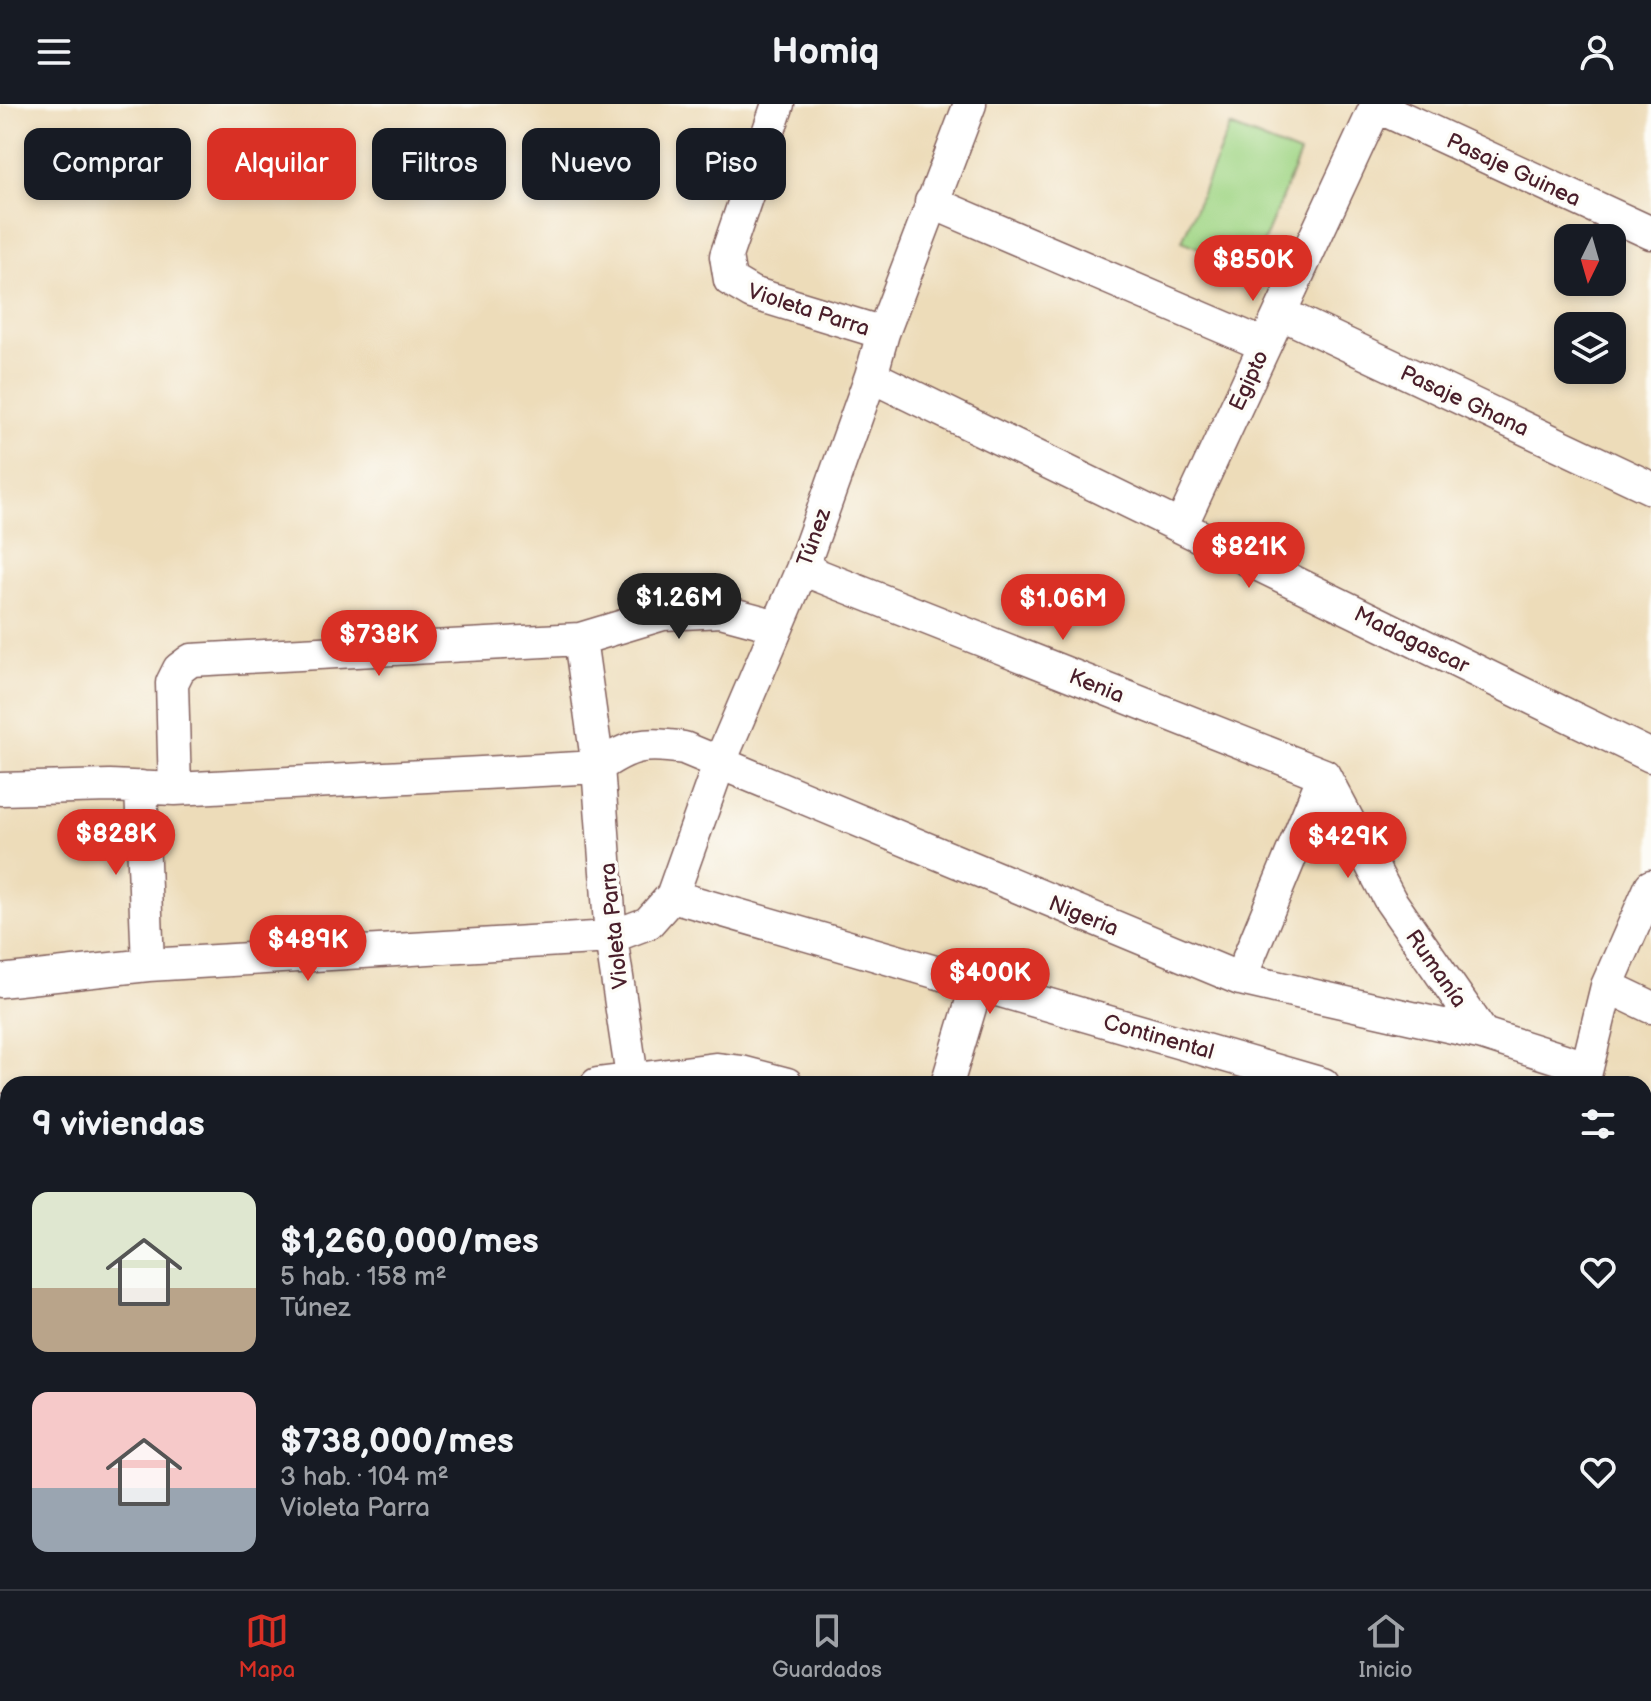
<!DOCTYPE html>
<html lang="es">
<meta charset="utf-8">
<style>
body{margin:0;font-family:"Balsamiq Sans",sans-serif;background:#242831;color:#f1f3f6;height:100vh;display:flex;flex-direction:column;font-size:30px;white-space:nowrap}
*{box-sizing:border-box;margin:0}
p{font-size:26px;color:#9ea1a6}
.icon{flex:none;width:44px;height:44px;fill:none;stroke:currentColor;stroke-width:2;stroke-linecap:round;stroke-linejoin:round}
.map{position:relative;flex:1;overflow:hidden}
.sheet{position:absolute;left:0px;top:972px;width:1652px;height:514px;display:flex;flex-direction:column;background:#171b24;border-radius:24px 24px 0 0;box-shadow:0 4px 12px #0003}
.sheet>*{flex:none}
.top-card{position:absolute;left:24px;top:24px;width:800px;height:72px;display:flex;gap:16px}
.needle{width:52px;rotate:185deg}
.buttons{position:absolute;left:1554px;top:120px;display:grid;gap:16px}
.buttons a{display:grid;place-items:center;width:72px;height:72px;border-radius:16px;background:#171b24;box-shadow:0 4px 12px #0003;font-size:40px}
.price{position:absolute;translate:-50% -68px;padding:0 18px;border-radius:28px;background:#d93025;color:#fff;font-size:26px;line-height:52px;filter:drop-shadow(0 2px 4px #0008)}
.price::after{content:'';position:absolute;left:50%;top:48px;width:24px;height:18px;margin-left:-12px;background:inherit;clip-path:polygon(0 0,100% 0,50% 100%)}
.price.on{background:#222;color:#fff}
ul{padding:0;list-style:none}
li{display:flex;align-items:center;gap:24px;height:200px;padding:0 32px}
li span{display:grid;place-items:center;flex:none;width:224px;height:160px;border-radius:16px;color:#555}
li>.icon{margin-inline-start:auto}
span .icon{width:96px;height:96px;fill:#fffc;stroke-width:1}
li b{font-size:34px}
h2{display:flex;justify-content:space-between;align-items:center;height:96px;padding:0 32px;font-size:34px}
.tag{padding:0 28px;border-radius:16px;background:#171b24;box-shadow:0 4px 12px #0003;font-size:28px;line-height:72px}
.tag.on{background:#d93025;color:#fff}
header{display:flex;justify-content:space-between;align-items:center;height:104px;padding:0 32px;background:#171b24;font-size:36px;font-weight:700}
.tabs{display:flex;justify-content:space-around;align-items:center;height:112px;border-top:2px solid #363941;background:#171b24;font-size:22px;color:#9ea1a6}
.tabs a{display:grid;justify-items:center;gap:4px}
.tabs .on{color:#d93025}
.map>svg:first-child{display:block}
</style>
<header><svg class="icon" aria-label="menu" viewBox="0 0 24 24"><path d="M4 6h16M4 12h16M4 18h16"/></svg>Homiq<svg class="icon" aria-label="person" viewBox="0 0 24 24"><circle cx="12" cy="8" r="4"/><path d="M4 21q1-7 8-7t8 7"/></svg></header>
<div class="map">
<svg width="1651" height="1485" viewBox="0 0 1651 1485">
<rect width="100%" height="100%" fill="#fdfcf7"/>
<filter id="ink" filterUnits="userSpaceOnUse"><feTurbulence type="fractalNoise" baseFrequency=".0125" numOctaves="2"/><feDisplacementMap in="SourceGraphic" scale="16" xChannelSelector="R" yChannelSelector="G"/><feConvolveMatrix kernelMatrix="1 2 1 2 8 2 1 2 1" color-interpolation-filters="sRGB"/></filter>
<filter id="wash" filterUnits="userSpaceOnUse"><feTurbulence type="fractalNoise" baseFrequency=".006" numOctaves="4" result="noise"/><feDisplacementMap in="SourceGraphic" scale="32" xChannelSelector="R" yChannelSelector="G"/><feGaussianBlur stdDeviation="1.8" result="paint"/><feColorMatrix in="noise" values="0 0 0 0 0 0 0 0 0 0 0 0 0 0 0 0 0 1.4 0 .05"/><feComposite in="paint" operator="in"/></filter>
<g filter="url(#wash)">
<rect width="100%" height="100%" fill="#eddcb9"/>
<path fill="#a1d686" stroke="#767a58" stroke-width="2" d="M1230,22L1300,50L1252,166L1182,137Z
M0,1205L8,1207V1478H145L144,1485H0Z"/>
</g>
<g filter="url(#ink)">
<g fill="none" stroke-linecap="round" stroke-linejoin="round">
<defs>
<path id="lane" d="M1380,1485L1536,1478"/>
<path id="street" d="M778,0L726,152L730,176L752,189L883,229
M1376,2L1651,129
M931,98L1265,241
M1280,209L1651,384
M871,272L1651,652
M1181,422L1377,0
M802,465L1324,671
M580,535L663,510L721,507L777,522
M598,663C631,640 645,638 684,644L1240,875L1483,930L1586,963
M141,683L148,861
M0,685L110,682L175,685L598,663
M175,685L172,579L179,565L191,556L580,535L598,663L611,833L633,980
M672,792L1323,980
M1240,875L1324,671L1390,796L1483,930
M0,877L148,861L611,833L648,819L672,792L719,660L802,465L871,272L883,229L970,0
M1607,882L1651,903
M597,980L715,965L741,968L787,980
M947,980L977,880
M1583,980L1607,882L1651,782
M0,1006H8
M1644,1040H1651
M0,1145L8,1147
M1644,1342L1651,1343
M202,1485L203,1478
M637,1485L638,1478
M983,1485L984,1478"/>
</defs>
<use href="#lane" stroke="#83615d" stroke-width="19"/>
<use href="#street" stroke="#83615d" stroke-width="35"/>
<use href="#lane" stroke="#fff" stroke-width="16"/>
<use href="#street" stroke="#fff" stroke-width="32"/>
</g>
</g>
<g text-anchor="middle" stroke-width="7" stroke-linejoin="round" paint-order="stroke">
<g font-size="22" fill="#4a1f2b" stroke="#fdfcf7">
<text transform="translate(1514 65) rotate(25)" y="8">Pasaje Guinea</text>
<text transform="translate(809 205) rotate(18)" y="8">Violeta Parra</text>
<text transform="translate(1248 276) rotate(-65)" y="8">Egipto</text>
<text transform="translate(1465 296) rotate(25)" y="8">Pasaje Ghana</text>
<text transform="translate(813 433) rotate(-70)" y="8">Túnez</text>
<text transform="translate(1412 535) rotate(26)" y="8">Madagascar</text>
<text transform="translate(1097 581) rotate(22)" y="8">Kenia</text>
<text transform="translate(1084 811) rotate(22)" y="8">Nigeria</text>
<text transform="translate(613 822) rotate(-96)" y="8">Violeta Parra</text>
<text transform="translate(1437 864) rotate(55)" y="8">Rumanía</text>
<text transform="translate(1159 932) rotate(16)" y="8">Continental</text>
</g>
</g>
</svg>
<div class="buttons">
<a><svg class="needle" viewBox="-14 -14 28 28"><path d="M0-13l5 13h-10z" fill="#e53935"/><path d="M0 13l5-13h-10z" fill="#9ea1a6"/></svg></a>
<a><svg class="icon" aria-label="layers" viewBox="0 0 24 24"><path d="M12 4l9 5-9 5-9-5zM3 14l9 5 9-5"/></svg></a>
</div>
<b class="price" style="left:1253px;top:199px">$850K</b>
<b class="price" style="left:1249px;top:486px">$821K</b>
<b class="price on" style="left:679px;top:537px">$1.26M</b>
<b class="price" style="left:1063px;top:538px">$1.06M</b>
<b class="price" style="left:379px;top:574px">$738K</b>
<b class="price" style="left:116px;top:773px">$828K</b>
<b class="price" style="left:1348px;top:776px">$429K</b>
<b class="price" style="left:308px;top:879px">$489K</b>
<b class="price" style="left:990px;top:912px">$400K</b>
<div class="top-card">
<a class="tag">Comprar</a>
<a class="tag on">Alquilar</a>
<a class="tag">Filtros</a>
<a class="tag">Nuevo</a>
<a class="tag">Piso</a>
</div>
<section class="sheet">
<h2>9 viviendas<svg class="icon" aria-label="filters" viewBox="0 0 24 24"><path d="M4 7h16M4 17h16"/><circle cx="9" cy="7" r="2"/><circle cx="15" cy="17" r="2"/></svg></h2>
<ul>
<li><span style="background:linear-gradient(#dfe7d0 60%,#b9a48a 0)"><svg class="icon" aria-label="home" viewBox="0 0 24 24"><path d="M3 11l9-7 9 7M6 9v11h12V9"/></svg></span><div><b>$1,260,000/mes</b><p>5 hab. · 158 m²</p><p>Túnez</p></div><svg class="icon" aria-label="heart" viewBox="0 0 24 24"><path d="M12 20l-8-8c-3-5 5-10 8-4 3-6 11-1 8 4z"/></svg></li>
<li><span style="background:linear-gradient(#f6c9c9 60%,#9aa5b1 0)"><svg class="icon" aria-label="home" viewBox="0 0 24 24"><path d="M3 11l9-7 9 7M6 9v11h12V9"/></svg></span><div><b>$738,000/mes</b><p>3 hab. · 104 m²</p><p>Violeta Parra</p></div><svg class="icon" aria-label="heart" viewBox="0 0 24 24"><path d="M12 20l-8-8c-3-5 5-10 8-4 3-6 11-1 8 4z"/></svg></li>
</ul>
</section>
</div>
<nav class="tabs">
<a class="on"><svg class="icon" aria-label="map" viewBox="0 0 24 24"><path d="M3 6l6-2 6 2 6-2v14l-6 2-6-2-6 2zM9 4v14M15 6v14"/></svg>Mapa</a>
<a><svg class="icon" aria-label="saved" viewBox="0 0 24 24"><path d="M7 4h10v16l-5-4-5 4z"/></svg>Guardados</a>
<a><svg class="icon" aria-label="home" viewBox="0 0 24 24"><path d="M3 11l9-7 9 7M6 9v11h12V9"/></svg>Inicio</a>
</nav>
